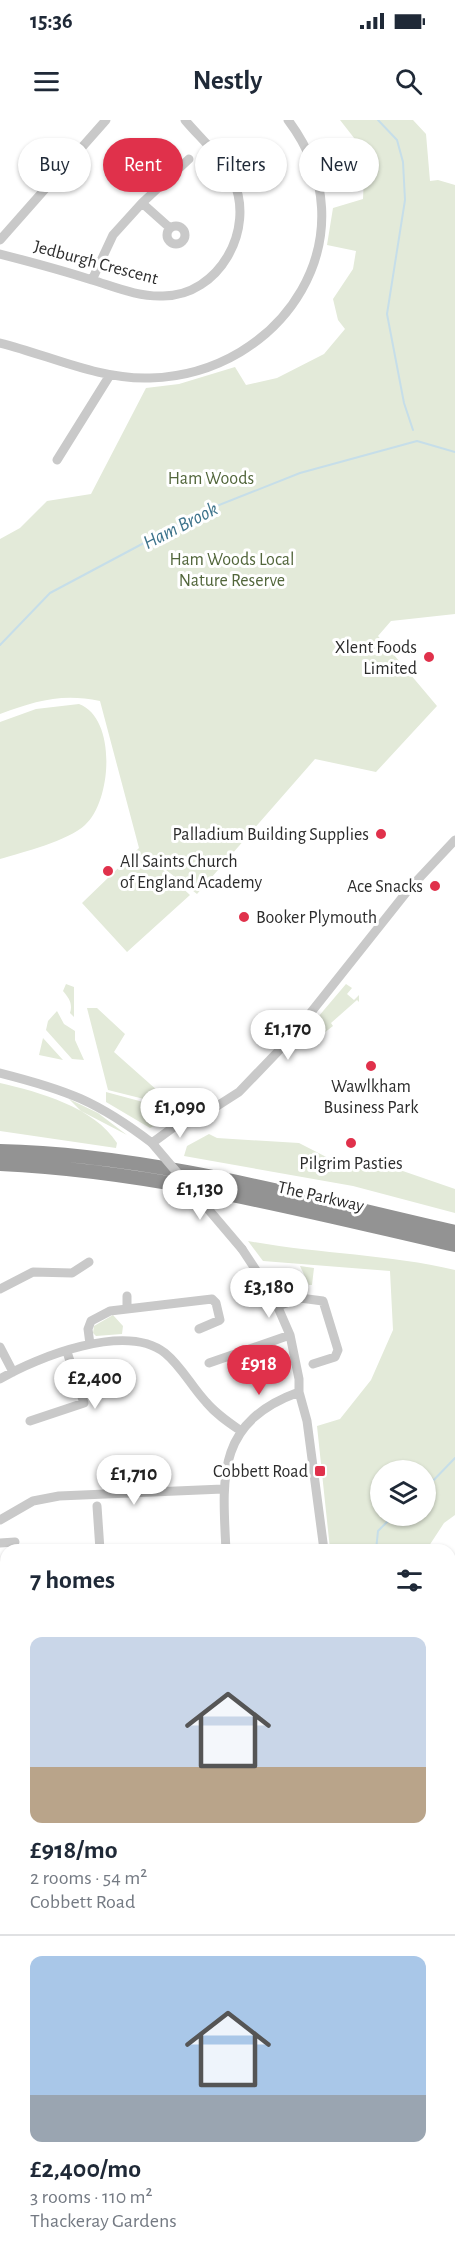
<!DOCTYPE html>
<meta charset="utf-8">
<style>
body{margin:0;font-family:"Alegreya Sans",sans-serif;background:#f2f2f3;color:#1f2937;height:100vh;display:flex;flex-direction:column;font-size:22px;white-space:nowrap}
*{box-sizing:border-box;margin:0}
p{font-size:20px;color:#747a83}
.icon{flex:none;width:33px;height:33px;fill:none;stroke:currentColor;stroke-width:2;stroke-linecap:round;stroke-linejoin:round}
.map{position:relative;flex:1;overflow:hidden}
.drawer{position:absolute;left:0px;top:1424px;width:456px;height:722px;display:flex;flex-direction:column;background:#fff;border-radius:18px 18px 0 0;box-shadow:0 2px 4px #0004}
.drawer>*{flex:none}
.top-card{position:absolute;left:18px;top:18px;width:420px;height:54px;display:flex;gap:12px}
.fabs{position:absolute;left:370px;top:1340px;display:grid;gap:12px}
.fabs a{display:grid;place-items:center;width:66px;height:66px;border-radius:50%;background:#fff;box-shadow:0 2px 4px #0004;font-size:30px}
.price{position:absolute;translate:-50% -51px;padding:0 14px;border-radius:21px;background:#fff;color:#222;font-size:20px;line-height:39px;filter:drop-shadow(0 2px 3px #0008)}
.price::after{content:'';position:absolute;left:50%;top:36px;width:18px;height:14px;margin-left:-9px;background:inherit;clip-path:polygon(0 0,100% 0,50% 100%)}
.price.selected{background:#e0314b;color:#fff}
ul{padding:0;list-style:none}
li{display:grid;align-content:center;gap:12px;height:318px;padding:0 30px}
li+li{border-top:2px solid #e0e1e3}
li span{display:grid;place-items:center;height:186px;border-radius:12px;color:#555}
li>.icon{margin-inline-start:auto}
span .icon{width:108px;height:108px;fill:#fffc;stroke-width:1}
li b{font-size:26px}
h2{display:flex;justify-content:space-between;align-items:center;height:72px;padding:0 30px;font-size:26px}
.chip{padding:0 21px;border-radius:27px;background:#fff;box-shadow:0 2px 4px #0004;font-size:21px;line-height:54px}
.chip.selected{background:#e0314b;color:#fff}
.status{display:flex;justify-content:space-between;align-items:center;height:42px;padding:0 30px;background:#fff;direction:ltr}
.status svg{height:16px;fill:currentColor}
header{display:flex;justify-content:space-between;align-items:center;height:78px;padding:0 30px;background:#fff;font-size:27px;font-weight:700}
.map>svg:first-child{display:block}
</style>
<div class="status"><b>15:36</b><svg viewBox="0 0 49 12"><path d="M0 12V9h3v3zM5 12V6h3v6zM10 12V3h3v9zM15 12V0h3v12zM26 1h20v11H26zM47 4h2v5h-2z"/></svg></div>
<header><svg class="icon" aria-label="menu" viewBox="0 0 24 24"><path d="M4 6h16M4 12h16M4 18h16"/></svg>Nestly<svg class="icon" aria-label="search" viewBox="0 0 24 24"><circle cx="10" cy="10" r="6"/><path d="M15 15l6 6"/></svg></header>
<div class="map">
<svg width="455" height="2144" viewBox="0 0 455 2144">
<rect width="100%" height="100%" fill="#fff"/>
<path fill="#e3ead9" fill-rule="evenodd" d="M340,0H413L426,14L430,61L438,60L455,65V494L391,501L378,516L437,586L376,652L315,639L197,774L148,736L190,775L127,832L82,783L139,728L100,581C61,573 36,581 0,594V419L20,408L47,381L91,374L146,268L179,264L235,247L246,265L277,258L324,234L345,209L338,200L333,179L353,149L356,131L327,125L333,88L363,79L365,32Z
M79,584C117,598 112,681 85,705C68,721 23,732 0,739V602L36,589Z
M66,864L74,867V897L70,893C73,884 69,878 63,871Z
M346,864L352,868L347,874L354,880L359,875V882L357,880L331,903L333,906L306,927L300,929L296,923Z
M87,888H97L125,914L114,932L176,987L108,970Z
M57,891L64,904L75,911V920L84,940L72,939L46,910L48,901Z
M43,918L63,940L39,935Z
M0,963C39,972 94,987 117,1023L116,1028L0,1011Z
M106,972L169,989L175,996L150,1008L106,982Z
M69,979L98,993L127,1015L81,991Z
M209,1014L217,1018L299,1023L338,1043L368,1051V1039L455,1069V1093L353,1066L184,1036L187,1026Z
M248,1121C317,1134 387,1134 455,1150V1395L444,1403L427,1429H414L399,1424L397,1429H330L317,1306L340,1299L371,1260L393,1210L390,1151L263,1141ZM381,1350H426V1395H381Z
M300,1146L314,1148L312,1165H309Z
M113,1195L123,1206L122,1214L96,1216L93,1213L94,1206Z
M6,1624V1702H0V1627Z"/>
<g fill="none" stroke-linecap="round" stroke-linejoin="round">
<path stroke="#c6dee9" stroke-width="2" d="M378,0L397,20L403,42L405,80L387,194L404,283L413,310
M0,525L50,473L204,391L300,353L417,321L455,332
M426,1368L455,1338
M376,1430L378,1411L392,1397
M0,1766L6,1769"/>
<path stroke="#c9c9c9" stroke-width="9" d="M142,83L170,108
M167 115a9 9 0 1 1 18 0a9 9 0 1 1-18 0Z
M0,120L106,0
M0,134C31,142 62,150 92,160C115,167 138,177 163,176C219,176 256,109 233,60C223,38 200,18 185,0
M92,160L113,115L142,83L189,39
M0,223C49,235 99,260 150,258C284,254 374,114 288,0
M57,340L110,255
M0,953C67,970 97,981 152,1023L182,1001L214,988L239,972L289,920L409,769L455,720
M242,1129L273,1176L290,1215L299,1259V1272L307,1301L324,1430
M0,1169L33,1152L72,1153L89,1142
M127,1176V1188
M278,1186L300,1178L323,1181L338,1230L335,1237L313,1244
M90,1224L88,1209L91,1201L110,1191L212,1179L216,1183L220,1200L199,1209
M0,1227L13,1252
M209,1243L290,1215
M0,1259C37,1237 126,1202 165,1233C182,1247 191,1266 206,1282C216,1294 228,1302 241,1311
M30,1301L84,1283L67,1232
M97,1386L100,1430
M0,1400L33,1381L59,1376L223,1369
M0,1423L15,1422
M226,1430C222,1355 217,1302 299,1272
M0,1485L6,1483
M0,1587L6,1585
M450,1645L455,1646
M0,1718L6,1716
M450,1795L455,1797
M450,1879L455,1865
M450,1999L455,1998
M450,2092L455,2090
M53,2139L57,2144
M367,2139L368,2144"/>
<path stroke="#939393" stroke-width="14" d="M0,1031C149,1034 310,1079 455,1112
M0,1044C155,1051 305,1091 455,1125"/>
<path stroke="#c9c9c9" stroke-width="9" d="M152,1023L242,1129"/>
</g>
<g fill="#e0314b" stroke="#fff" stroke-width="2">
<circle cx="429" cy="537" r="6"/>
<circle cx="381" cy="714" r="6"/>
<circle cx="108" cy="751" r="6"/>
<circle cx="435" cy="766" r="6"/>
<circle cx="244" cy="797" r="6"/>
<circle cx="371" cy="946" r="6"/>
<circle cx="351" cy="1023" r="6"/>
<rect x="314" y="1345" width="12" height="12" rx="3"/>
</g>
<g text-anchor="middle" stroke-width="6" stroke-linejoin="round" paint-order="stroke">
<g font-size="18" fill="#2c2c2c" stroke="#fff">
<text transform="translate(96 142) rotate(15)" y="6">Jedburgh Crescent</text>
<text transform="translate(321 1076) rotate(13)" y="6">The Parkway</text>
</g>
<g font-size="18" fill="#52663b" stroke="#fff">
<text x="211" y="364">Ham Woods</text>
<text x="232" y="445">Ham Woods Local<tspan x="232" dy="21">Nature Reserve</tspan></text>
</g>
<g font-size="18" fill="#2c2c2c" stroke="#fff" text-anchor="end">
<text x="417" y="533">Xlent Foods<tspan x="417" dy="21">Limited</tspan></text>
<text x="369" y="720">Palladium Building Supplies</text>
<text x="120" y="747" text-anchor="start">All Saints Church<tspan x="120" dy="21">of England Academy</tspan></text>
<text x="423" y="772">Ace Snacks</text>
<text x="256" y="803" text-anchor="start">Booker Plymouth</text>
<text x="371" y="972" text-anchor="middle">Wawlkham<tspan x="371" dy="21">Business Park</tspan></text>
<text x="351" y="1049" text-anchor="middle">Pilgrim Pasties</text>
<text x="308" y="1357">Cobbett Road</text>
</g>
<g font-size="20" font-style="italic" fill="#3d738b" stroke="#fff">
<text transform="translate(180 405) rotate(-27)" y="7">Ham Brook</text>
</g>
</g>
</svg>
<div class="fabs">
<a><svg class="icon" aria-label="layers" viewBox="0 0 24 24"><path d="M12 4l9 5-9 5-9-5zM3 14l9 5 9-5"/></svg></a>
</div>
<b class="price" style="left:288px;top:941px">£1,170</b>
<b class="price" style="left:180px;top:1019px">£1,090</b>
<b class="price" style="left:200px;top:1101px">£1,130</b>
<b class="price" style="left:269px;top:1199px">£3,180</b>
<b class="price selected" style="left:259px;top:1276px">£918</b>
<b class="price" style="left:95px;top:1290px">£2,400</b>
<b class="price" style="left:134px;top:1386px">£1,710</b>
<div class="top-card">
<a class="chip">Buy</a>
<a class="chip selected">Rent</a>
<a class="chip">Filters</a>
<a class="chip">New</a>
</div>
<section class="drawer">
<h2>7 homes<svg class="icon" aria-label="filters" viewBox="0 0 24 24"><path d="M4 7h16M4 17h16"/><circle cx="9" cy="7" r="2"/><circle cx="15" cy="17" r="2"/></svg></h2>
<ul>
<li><span style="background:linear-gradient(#c9d6e8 70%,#b9a48a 0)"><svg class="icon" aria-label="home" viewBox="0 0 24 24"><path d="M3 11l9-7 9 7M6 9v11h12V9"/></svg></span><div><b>£918/mo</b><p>2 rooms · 54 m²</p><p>Cobbett Road</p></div></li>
<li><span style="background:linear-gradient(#a9c7e8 75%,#9aa5b1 0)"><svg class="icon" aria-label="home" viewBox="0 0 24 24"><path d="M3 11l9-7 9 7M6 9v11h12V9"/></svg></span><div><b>£2,400/mo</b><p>3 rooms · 110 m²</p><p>Thackeray Gardens</p></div></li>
</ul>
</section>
</div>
